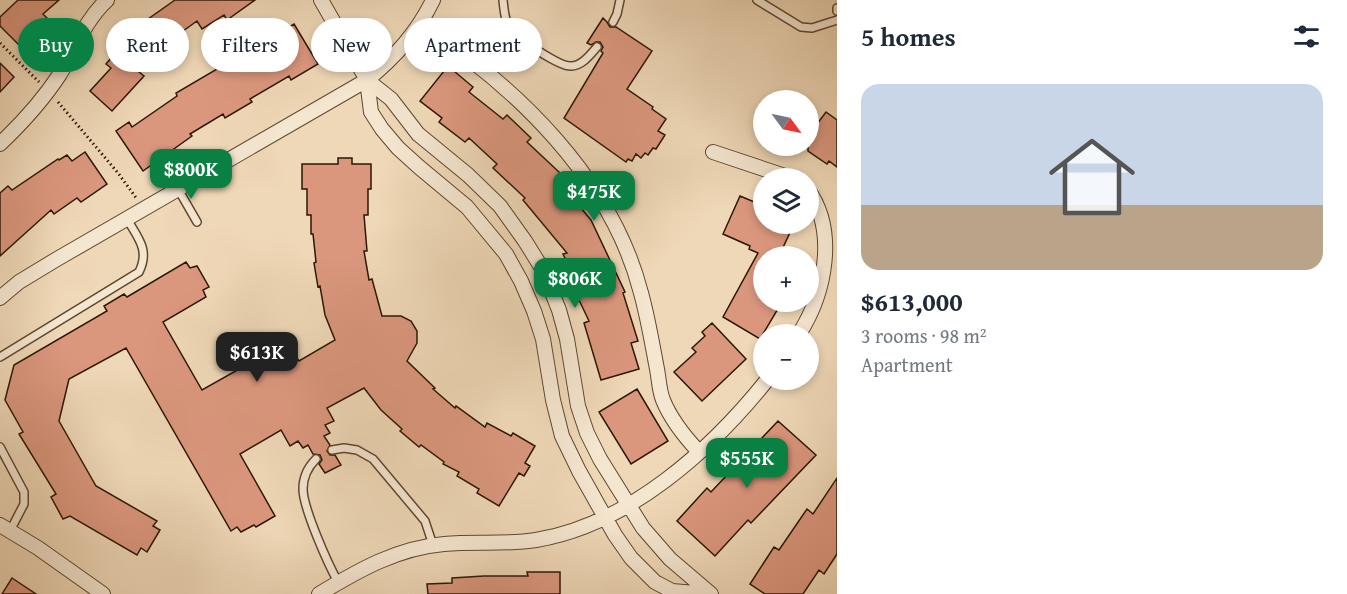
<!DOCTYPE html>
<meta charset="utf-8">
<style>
body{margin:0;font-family:"Gentium Book Plus",serif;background:#f2f2f3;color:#1f2937;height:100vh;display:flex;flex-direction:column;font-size:22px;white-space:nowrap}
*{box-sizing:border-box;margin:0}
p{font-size:20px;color:#747a83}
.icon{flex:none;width:33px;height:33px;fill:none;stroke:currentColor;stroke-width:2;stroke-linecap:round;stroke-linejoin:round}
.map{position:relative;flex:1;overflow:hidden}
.drawer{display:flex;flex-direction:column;background:#fff;width:510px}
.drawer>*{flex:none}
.banner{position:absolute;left:18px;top:18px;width:570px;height:54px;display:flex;gap:12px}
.needle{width:39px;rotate:123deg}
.tools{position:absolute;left:753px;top:90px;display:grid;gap:12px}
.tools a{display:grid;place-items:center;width:66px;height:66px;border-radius:50%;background:#fff;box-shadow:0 3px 9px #0003;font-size:30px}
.price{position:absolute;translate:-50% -51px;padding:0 14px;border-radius:12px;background:#0b8043;color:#fff;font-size:20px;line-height:39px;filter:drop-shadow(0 2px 3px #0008)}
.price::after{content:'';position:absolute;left:50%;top:36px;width:18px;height:14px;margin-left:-9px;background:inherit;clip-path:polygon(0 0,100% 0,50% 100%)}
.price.on{background:#222;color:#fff}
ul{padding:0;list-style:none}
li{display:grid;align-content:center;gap:12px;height:318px;padding:0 24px}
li+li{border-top:2px solid #e0e1e3}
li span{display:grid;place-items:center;height:186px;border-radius:18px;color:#555}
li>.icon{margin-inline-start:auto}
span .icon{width:108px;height:108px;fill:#fffc;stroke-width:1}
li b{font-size:26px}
h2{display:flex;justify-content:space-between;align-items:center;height:72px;padding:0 24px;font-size:26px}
.tag{padding:0 21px;border-radius:27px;background:#fff;box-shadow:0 3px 9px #0003;font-size:21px;line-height:54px}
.tag.on{background:#0b8043;color:#fff}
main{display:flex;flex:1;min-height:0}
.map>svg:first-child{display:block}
</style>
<main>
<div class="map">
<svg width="837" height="594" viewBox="0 0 837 594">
<rect width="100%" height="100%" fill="#efd8b7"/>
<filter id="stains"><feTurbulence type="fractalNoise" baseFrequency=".00333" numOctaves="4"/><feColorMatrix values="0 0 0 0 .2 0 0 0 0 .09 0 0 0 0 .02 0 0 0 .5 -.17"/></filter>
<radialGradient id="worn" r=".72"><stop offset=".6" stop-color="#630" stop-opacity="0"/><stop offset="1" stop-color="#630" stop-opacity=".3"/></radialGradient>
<path fill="#db977e" stroke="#2c1703" stroke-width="1.5" d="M18,0H59L43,14L50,21L45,28L33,39L31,36L20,46L0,26V17Z
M175,0H255L227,20L224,15L202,29L197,21L133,67L144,76L112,111L90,91L111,68L106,64L133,33L131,31Z
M603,18L607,22L610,27H616L652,51L627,89L653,107L652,109L666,119L658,131L665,135L656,149L653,148L648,155L645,153L641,158L636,154L632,161L628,159L626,162L564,118L603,53L601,51L603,47L600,42H596L591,45L587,43Z
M294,24L318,64L291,80L289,76L250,99L252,102L225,118L223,114L190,134L192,136L143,171L116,131L129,122L132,127L177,96L176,93Z
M0,63L14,77L0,92Z
M448,66L473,87L469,92L503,119L507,115L531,138L527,142L560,173L579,196L574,200L591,220L625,292L623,293L638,341L631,343L639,369L601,380L584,323L589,321L570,281L575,279L563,254L567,253L523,200L525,198L493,168L497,164L469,138L465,142L439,122L442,118L420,101Z
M826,112L837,120V167L829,161L827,164L808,151V136Z
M85,152L107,184L81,202L77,198L54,214L51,210L0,256V193L8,186L12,190L58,159L59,160L67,155L72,161Z
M338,158H352V164H371V189H368V215H364L367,251H364L369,280L372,279L382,316H401L411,321L417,331V343L407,361L435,388L433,389L455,408L456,406L485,427L487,423L511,436L513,433L535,446L525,463L530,466L524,476L519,473L499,506L477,493L479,489L457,476L459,472L443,464L444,462L421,445L419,447L400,431L402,429L381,410L364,388L327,408L334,421L325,425L330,433L324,436L330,445L327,451L330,455H335L341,465L325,473L319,464L322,460L320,455L313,454L308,445L303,448L298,441L290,446L281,430L240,454L275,516L256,527L254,525L241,532L237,527L231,531L126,348L69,379L59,421L96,486L157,521L153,526L160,530L147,552L141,548L137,555L70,516L63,519L51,497L56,494L19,434L23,432L5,400L14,365L107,311L104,306L124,294L127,297L186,262L190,268L197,266L209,287L203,290L206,297L163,322L202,390L248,364L257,378L264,350L281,355L291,349L299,361L335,340L325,315L320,286L318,287L314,263L316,262L313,234H311V215H307V189H302V164H338Z
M740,196L764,206V224H794L779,256H764V302H782L760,339L723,317L758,253L749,249L750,246L723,234Z
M712,323L746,359L702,401L674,372L696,352L692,348L705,336L702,332Z
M637,389L668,441L631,464L599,412Z
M778,421L816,455L751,523L748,520L715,556L677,521L707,488L711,492Z
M837,478V554L824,574L819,570L803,594H765L750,584L774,547L779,550L807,509L813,514Z
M527,572H560V594H428L427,584L452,583V578L484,576H528Z
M12,578L36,594H2Z"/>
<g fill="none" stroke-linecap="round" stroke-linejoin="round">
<defs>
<path id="service" d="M503,0C504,10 505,23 512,31C520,40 560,67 571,66C582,66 590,55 597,47
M757,0L801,27L812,28L837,20
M837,8V11
M613,22L617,14L620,0
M178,189L197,222
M0,357L139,272C150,250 138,238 127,219
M0,447L24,492V504L10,531
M332,450L344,448L357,450L373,459L425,521L433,545
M316,459C308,467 303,478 303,489C303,508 328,564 338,582"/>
<path id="minor" d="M321,0L367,80L371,112L382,129L398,148L419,167L467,207L506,254L521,281L534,311L543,339L553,400L562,436L579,471L615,535L631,558L655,582L672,591L707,594
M420,24C516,86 612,179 641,293C648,318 652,343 657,369C659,379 659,390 663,400C671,420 684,436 699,452
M367,80L391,99L418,134L468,175L500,206L525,241L543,270L559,310L567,339L578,406L587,433L600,459L643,528L670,559L711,594
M0,144C22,123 43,100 60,74C75,49 85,20 107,0
M713,152L791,178
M0,298L19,282L57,259L367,80C395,57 417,33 433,0
M799,334C826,292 837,230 808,190
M0,525L38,548L103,594
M319,594C359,570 397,548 444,544C475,541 505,545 536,540C628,525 711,450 767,380"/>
</defs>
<use href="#service" stroke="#5d4730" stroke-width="10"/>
<use href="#minor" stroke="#5d4730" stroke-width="16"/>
<path stroke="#2c1703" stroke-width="3" stroke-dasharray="1.5 3" stroke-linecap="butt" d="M0,43L39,82
M58,102L118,173L137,199"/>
<use href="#service" stroke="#f5e6d0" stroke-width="7"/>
<use href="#minor" stroke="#f5e6d0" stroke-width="14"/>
</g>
<rect width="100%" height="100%" filter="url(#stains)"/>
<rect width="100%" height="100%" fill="url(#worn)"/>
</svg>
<div class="tools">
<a><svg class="needle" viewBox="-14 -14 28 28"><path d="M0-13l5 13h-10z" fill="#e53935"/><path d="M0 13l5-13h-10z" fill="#747a83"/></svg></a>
<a><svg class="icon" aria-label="layers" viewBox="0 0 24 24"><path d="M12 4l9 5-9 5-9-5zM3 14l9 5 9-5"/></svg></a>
<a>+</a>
<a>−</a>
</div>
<b class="price" style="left:191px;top:200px">$800K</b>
<b class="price" style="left:594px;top:222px">$475K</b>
<b class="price" style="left:575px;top:309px">$806K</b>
<b class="price on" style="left:257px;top:383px">$613K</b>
<b class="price" style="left:747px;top:489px">$555K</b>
<div class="banner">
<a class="tag on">Buy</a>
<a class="tag">Rent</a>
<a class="tag">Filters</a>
<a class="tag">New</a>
<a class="tag">Apartment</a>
</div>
</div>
<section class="drawer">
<h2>5 homes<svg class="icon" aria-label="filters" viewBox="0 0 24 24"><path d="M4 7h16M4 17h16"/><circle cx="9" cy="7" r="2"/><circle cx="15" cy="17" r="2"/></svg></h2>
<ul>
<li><span style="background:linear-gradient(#c9d6e8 65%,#b9a48a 0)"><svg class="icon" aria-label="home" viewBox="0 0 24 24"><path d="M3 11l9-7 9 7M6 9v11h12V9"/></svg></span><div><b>$613,000</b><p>3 rooms · 98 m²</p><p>Apartment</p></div></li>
</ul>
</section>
</main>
